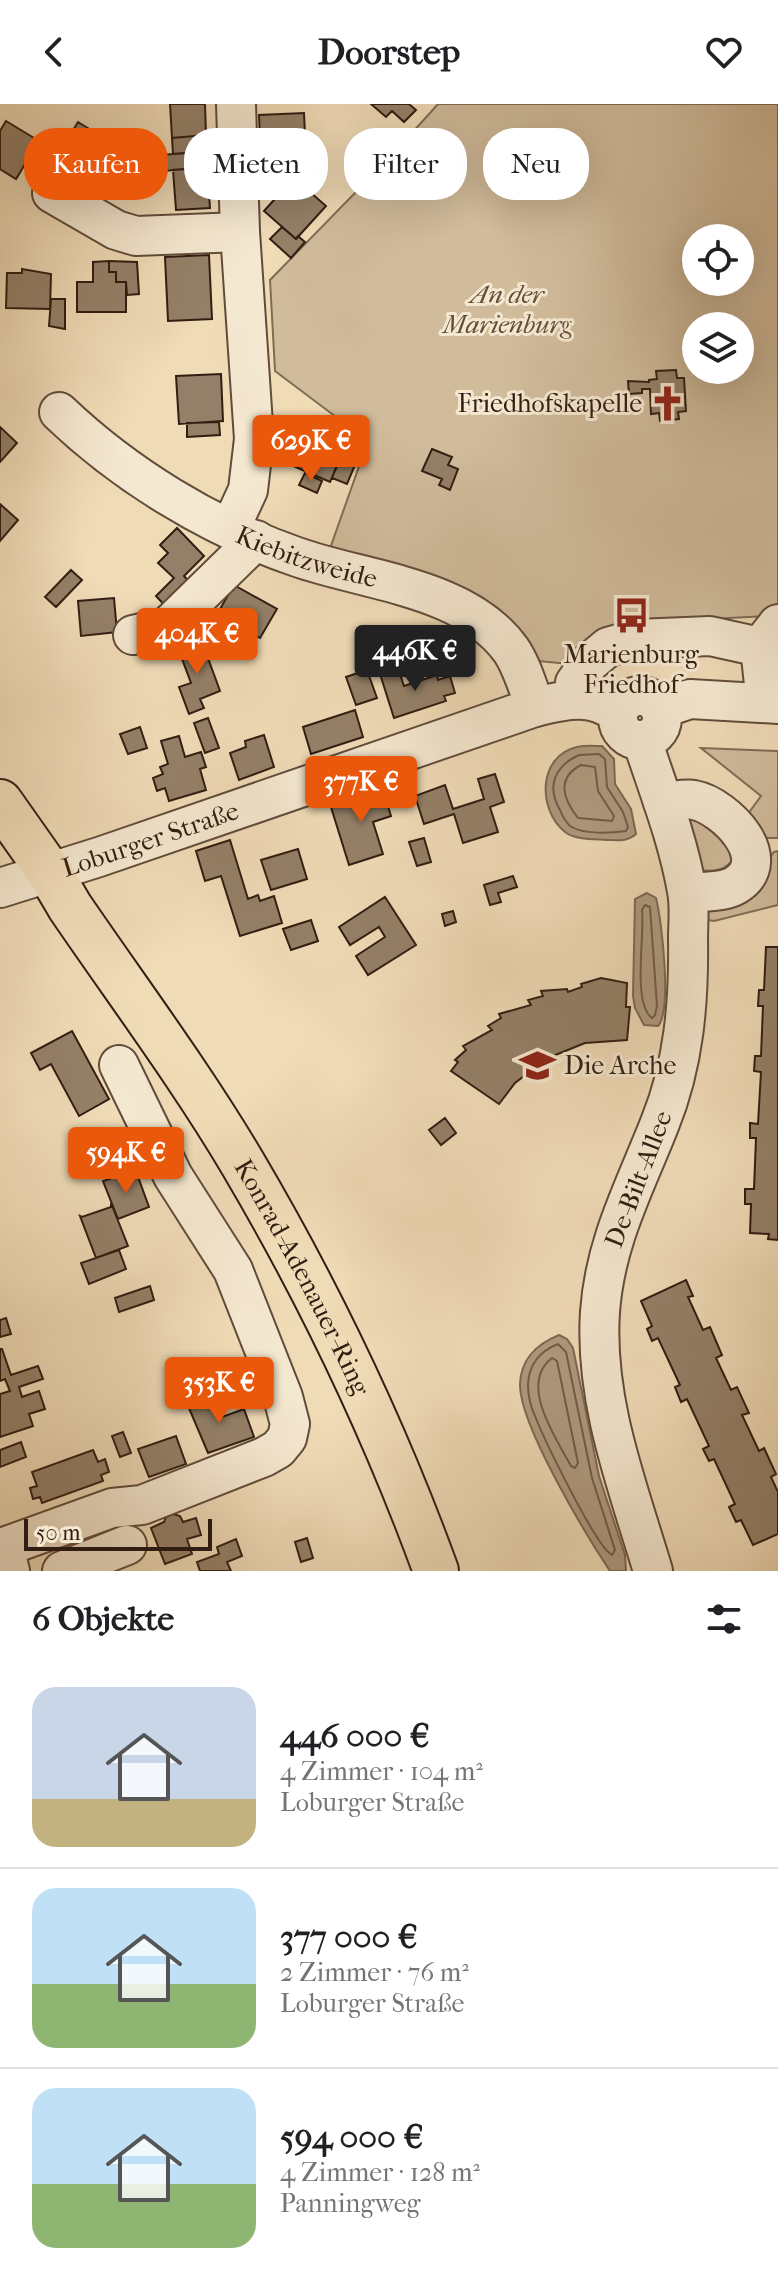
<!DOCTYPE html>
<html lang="de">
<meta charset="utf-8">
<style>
body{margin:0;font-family:"IM FELL French Canon",serif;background:#f6f6f6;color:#202124;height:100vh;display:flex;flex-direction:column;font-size:30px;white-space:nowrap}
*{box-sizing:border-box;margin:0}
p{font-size:26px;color:#757577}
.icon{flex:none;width:44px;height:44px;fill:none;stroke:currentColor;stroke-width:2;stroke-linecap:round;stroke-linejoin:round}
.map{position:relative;height:1467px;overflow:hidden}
.side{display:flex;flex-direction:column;background:#fff;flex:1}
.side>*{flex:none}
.hud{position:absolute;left:24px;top:24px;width:730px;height:72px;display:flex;gap:16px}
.fabs{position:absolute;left:682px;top:120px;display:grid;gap:16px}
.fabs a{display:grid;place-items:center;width:72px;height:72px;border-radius:50%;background:#fff;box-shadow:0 8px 32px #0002;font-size:40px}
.scale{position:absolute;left:24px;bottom:20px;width:188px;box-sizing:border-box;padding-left:8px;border:4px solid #311d12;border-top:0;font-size:22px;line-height:28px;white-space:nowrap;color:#311d12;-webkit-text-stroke:6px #f5e8d0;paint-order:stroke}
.price{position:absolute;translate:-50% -68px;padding:0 18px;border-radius:8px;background:#ea580c;color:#fff;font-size:26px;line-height:52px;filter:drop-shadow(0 2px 4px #0008)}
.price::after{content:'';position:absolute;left:50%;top:48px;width:24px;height:18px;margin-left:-12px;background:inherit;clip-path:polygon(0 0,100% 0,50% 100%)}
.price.selected{background:#222;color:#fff}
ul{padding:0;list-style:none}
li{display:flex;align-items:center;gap:24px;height:200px;padding:0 32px}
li+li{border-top:2px solid #e0e0e0}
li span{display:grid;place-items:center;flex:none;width:224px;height:160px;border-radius:24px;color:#555}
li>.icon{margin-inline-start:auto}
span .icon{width:96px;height:96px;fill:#fffc;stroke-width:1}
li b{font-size:34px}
h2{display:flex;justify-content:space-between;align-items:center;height:96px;padding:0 32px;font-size:34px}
.pill{padding:0 28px;border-radius:32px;background:#fff;box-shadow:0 8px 32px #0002;font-size:28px;line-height:72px}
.pill.selected{background:#ea580c;color:#fff}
header{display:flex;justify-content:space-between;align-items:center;height:104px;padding:0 32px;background:#fff;font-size:36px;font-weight:700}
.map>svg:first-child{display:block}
</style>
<header><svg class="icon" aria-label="back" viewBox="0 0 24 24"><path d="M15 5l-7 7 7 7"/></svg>Doorstep<svg class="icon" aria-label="heart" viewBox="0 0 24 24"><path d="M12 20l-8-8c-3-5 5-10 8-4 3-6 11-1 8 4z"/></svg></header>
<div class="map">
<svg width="778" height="1467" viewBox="0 0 778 1467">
<rect width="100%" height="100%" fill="#f0dbb7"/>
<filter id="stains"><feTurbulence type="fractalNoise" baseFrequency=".0025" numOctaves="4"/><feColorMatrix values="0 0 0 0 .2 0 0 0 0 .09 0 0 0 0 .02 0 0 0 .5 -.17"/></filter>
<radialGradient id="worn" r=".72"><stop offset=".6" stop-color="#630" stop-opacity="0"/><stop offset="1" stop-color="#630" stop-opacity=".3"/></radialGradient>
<path fill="#d0bb9b" stroke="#806c56" stroke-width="2" fill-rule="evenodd" d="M438,0H778V503L771,512L626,519L570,560L527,556L327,453L368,337L275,267L270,176L393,50ZM696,134H740V178H696ZM696,222H740V266H696Z
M701,644L778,647V734H760L745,714L761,692Z
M699,713L728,736L734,754C726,766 715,768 701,766L689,715Z
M778,747V801L714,817L708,816L707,807L736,799L774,748Z"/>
<path fill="#af9a7f" stroke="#7d6853" stroke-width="2" d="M602,642L614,655L615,680L631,705L636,730C627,738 618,736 607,736C595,735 575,736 565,728C537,705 538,652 577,643C585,641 594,642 602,642Z
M647,789L656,794C662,817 672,907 658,922L644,921L635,904L633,892L635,795Z
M559,1231L567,1235L573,1244L599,1372L625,1451L626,1467H610C586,1431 519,1320 520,1280C521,1254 537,1240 559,1231Z"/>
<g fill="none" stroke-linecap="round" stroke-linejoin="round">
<path stroke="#705c48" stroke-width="2" d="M579,651L599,650L605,655L607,683L623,708L628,723L626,727C612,729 583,731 570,722C566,718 562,711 560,706C546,682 555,662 579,651Z
M581,661L595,663L598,687L614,712L612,717L578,714C563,695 556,674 581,661Z
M645,801L650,803L657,902L655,911L652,914C632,899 645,832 642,806Z
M558,1240L566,1248L592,1374L615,1446L612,1451C596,1443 544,1335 535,1312C531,1303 528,1292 528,1282C528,1261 540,1247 558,1240Z
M552,1254L557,1257L578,1359L575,1364L571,1362C556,1334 518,1280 552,1254Z"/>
</g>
<path fill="#948068" stroke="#311d12" stroke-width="2" d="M170,0H205L206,31L172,34Z
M371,0H409L416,6L404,18L392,7L386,13Z
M304,9L305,31L301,32L302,55L261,57L259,11Z
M6,17L39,37L16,75L0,65V27Z
M78,18L117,42L93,81L54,56Z
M206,31L207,48L173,50L172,34Z
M195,48L196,64L164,67L162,51Z
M301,51H309L317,61L309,68L286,69L285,56L302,55Z
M207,63L210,104L176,106L173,66Z
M294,74L326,102L296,135L264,107Z
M282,123L296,135L298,132L305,138L291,154L270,135Z
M209,151L212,215L168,217L165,153Z
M109,157V168H116V178H126V208H77V178H93V158Z
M109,157L137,158L139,190L127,191L126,178H116V168H109Z
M22,165L51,170L50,205L6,204L7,169H22Z
M51,195H65V225L49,222Z
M676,266L677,274H684L686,307L678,308L679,315L660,317L659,309L651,310L650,285H642V289L629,290L628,277L649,278V276L657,275L656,267Z
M221,270L223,317L179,320L176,272Z
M219,318L220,331L187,333V319Z
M0,323L17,339L0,358Z
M303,332L343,349L330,378L291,361Z
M344,342L360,349L347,380L332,374Z
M432,345L452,353L448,361L458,365L450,386L439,381L442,375L422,367Z
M305,369L322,377L317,389L299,381Z
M0,400L18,416L0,437Z
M177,424L204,452L184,472L193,482L169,506L156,492L174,474L158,459L168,449L160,441Z
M71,466L82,476L56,503L45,493Z
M234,481L277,505L260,534L217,510Z
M114,494L117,528L81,532L78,497Z
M371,532L374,541L364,544L361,535Z
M201,535L220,587L200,595L204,604L189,610L179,583L191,579L178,544Z
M398,564L404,582L437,571L438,576L450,572L455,589L444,592L446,597L394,614L380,570Z
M367,566L377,594L356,601L346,573Z
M355,606L363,633L311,650L303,623Z
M208,614L219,644L205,649L194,619Z
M140,623L147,644L128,650L120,630Z
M264,631L274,663L239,676L230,649L246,643L245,637Z
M179,632L185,653L201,648L206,663L200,665L206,686L169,697L165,684L157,687L153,674L163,670L160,663L168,660L161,637Z
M495,670L504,698L490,703L498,728L463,739L454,710L424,720L415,692L445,681L453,705L484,695L478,675Z
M382,683L391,712L373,718L383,750L349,761L330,700Z
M424,734L431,758L417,762L409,738Z
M230,736L248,795L258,791L260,797L274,792L282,819L240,832L221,772L205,777L196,747Z
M298,745L307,775L271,786L261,756Z
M513,772L517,783L498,789L501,798L490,801L484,781Z
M385,793L416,841L368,871L356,852L385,833L379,823L350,841L339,823Z
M453,807L456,818L445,822L442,810Z
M311,816L318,837L291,846L283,825Z
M766,843H778V1136L768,1135L769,1130L750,1129L751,1100H745V1085H754L756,1034H750V1019L758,1020L761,968L754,967L755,952H761L763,902H758L759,886H764Z
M601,874L627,879L626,903H630L627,936L585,939L548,954L515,979L499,1000L451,967L458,958L455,956L466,946L463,942L492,926L488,922L501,914L499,910L531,901L528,896L543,892L541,887L567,885L568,888L582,883L581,880Z
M72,927L109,995L79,1012L51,960L40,966L31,949Z
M445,1014L456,1029L441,1041L429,1026Z
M137,1070L149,1103L118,1115L103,1077L121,1071L123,1076Z
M111,1099L128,1142L96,1154L80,1112L82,1113L111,1103Z
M119,1146L126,1165L89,1180L81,1159Z
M686,1176L693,1192L688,1193L703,1226L710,1223L722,1251L716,1254L731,1286L737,1283L749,1309L742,1311L759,1347L764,1344L776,1370L771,1373L778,1388V1430L753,1441L741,1416L736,1418L729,1403L735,1400L714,1355L709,1357L703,1345L709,1342L687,1295L681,1298L675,1283L680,1281L658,1234L652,1237L647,1225L652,1222L641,1197Z
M150,1182L154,1196L119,1208L115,1194Z
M6,1214L11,1230L0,1233V1216Z
M0,1245H2L11,1271L38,1262L43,1275L19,1283L22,1293L39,1287L45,1305L29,1310L33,1322L0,1333V1290L10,1287L5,1275L0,1277Z
M242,1272L250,1296L237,1300L228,1277Z
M205,1291L208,1301L220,1306L222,1313L244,1305L254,1333L208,1349L186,1297Z
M123,1328L131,1349L120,1353L112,1332Z
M176,1332L186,1360L149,1373L138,1345Z
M21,1338L26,1353L0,1363V1346Z
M93,1346L98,1358L105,1355L109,1368L101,1371L103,1377L42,1399L40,1393L33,1395L30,1384L37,1382L32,1368Z
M173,1410L180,1412L183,1418L196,1414L201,1431L187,1435L192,1450L165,1460L151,1424L164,1418L166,1413Z
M307,1434L313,1454L301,1458L295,1438Z
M236,1435L242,1452L227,1458L231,1467H200L197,1458L219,1450L217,1443Z"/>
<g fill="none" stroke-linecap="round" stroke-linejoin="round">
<defs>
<g id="minor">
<path d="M52,89L116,126L136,132L240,128"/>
<path id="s1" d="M59,308C125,371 210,423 297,453C365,477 466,483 511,546C522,562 528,584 535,603"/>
<path d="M230,425L248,386L254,335L240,128L236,0"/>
<path d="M133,531L167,523L256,436"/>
<circle cx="640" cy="614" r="22"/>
<path d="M579,595L575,579L589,559L608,543L636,535L710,532L760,543"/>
<path d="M766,599L760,543L778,520"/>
<path d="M660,605L690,595L778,600"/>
<path d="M642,636C658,685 678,735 687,787C690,802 688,819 688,835C689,898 684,960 660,1019C635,1083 605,1137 600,1208C594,1297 628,1383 653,1467"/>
<path d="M663,698C672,698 685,694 694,696C725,702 777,755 736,781C723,789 702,787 688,789"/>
<path id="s2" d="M0,784L99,753L535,603C565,596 591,589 617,609"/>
<path d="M10,1467L4,1443L112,1404L142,1401L264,1353L278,1345L287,1334L290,1320L283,1293L233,1166L173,1072L119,961"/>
<path d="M62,1467L127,1441"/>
</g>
<g id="major">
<path id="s3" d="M0,698L50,769L70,803C128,888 191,972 243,1060C319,1189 385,1327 436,1467"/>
</g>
</defs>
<use href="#minor" stroke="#614c3b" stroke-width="42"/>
<use href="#major" stroke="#311d12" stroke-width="48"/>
<use href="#minor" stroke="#f5e8d0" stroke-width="38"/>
<use href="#major" stroke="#f0dbb7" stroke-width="44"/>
</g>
<defs>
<symbol id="church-bare" viewBox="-9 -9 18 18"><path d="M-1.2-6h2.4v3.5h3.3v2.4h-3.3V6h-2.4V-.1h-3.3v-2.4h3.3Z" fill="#8f2418" stroke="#f5e8d0" stroke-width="2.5" paint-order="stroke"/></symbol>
<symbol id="bus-bare" viewBox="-9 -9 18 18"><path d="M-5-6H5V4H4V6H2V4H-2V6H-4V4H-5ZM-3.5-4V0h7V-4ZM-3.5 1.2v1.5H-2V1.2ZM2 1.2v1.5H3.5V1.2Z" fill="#8f2418" stroke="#f5e8d0" stroke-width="2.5" paint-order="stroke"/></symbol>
<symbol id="school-bare" viewBox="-9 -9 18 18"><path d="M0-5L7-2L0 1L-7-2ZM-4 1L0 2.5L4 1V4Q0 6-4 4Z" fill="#8f2418" stroke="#f5e8d0" stroke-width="2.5" paint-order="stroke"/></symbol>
</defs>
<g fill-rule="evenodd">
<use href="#church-bare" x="642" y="274" width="51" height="51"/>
<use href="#bus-bare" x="606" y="486" width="51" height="51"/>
<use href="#school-bare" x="512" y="936" width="51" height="51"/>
</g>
<g text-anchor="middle" stroke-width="6" stroke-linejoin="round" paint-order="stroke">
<g font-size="26" font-style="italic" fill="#614c3b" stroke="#f5e8d0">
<text x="507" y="199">An der<tspan x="507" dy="30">Marienburg</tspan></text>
</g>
<g font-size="26" fill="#311d12" stroke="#f5e8d0" text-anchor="end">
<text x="642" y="308">Friedhofskapelle</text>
<text x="631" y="559" text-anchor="middle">Marienburg<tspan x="631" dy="30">Friedhof</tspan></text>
<text x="564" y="970" text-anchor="start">Die Arche</text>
</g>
<g font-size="26" fill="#311d12" stroke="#f5e8d0">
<text dy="9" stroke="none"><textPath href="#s1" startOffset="290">Kiebitzweide</textPath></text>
<text dy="9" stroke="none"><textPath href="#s2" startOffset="158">Loburger Straße</textPath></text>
<text transform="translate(638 1075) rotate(-69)" y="9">De-Bilt-Allee</text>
<text dy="9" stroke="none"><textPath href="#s3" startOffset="564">Konrad-Adenauer-Ring</textPath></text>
</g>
</g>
<rect width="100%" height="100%" filter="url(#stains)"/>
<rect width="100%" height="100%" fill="url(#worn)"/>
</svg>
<div class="fabs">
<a><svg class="icon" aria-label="locate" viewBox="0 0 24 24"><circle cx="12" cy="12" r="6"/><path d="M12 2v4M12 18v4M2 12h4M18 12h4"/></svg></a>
<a><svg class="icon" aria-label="layers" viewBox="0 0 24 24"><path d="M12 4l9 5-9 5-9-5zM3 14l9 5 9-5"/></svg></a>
</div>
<div class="scale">50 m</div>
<b class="price" style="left:311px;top:379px">629K €</b>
<b class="price" style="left:197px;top:572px">404K €</b>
<b class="price selected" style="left:415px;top:589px">446K €</b>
<b class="price" style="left:361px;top:720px">377K €</b>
<b class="price" style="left:126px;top:1091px">594K €</b>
<b class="price" style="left:219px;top:1321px">353K €</b>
<div class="hud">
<a class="pill selected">Kaufen</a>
<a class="pill">Mieten</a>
<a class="pill">Filter</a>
<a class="pill">Neu</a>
</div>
</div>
<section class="side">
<h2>6 Objekte<svg class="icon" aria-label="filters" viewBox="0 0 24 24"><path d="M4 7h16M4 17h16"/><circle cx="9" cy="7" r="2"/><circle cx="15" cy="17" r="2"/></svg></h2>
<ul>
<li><span style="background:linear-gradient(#c9d6e8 70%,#c2b280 0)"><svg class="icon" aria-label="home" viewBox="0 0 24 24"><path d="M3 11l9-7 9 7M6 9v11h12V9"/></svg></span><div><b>446 000 €</b><p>4 Zimmer · 104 m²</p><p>Loburger Straße</p></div></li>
<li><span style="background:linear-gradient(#bfe0f5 60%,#8fb573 0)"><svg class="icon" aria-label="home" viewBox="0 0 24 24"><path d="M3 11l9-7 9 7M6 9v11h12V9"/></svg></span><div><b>377 000 €</b><p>2 Zimmer · 76 m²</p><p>Loburger Straße</p></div></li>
<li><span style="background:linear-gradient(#bfe0f5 60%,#8fb573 0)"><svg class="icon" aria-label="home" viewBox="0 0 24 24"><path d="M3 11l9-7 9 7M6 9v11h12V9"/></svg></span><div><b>594 000 €</b><p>4 Zimmer · 128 m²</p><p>Panningweg</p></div></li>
</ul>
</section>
